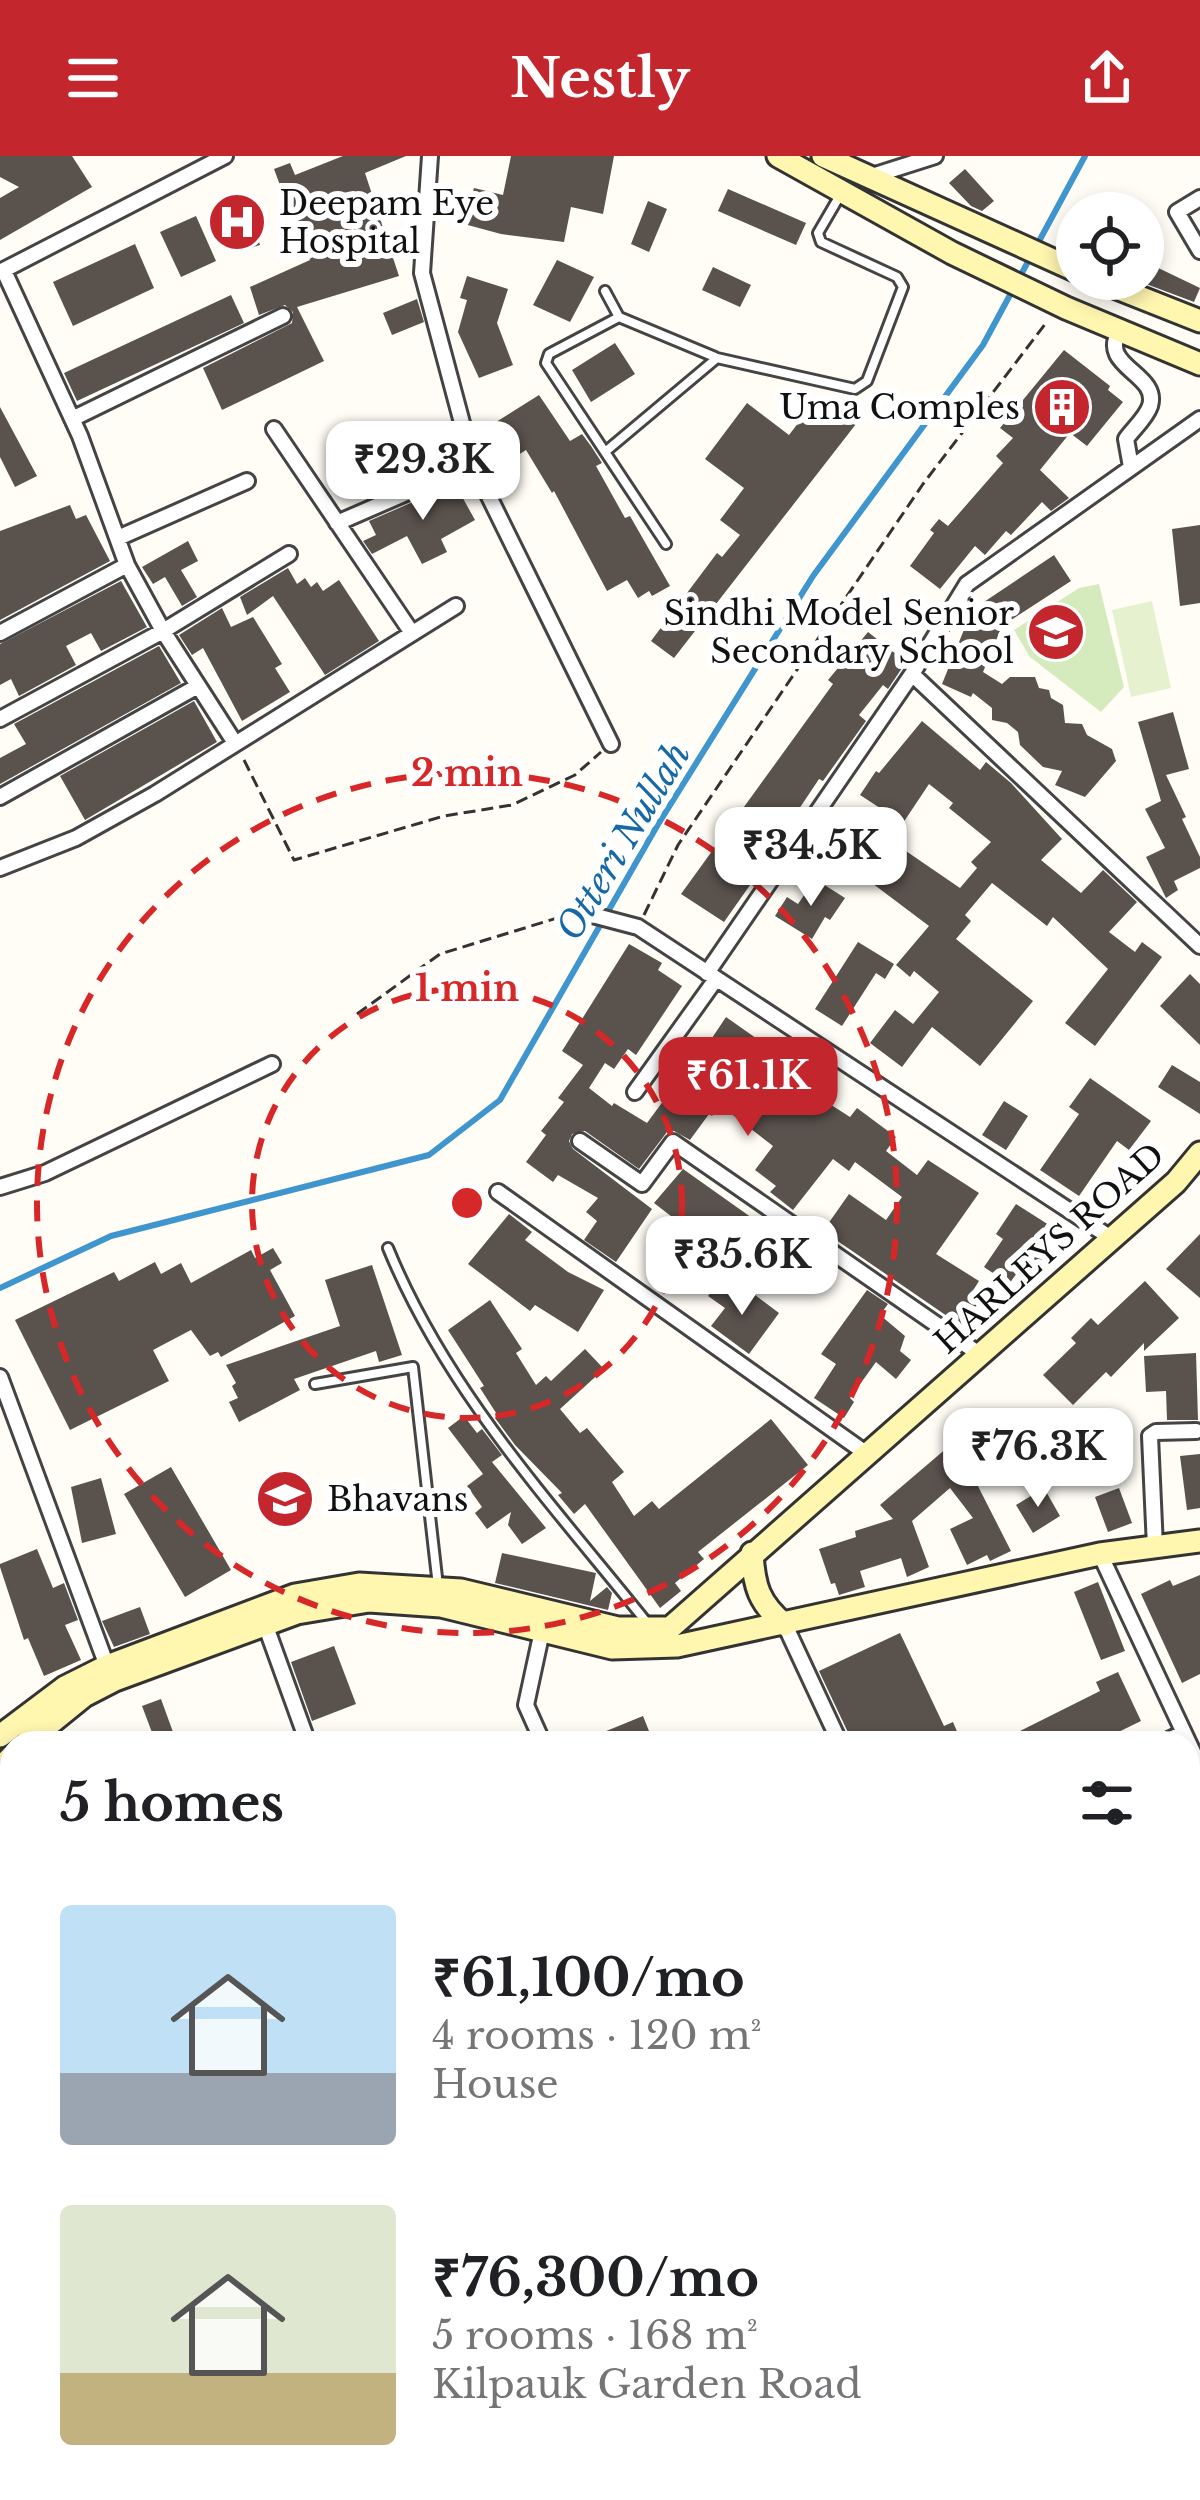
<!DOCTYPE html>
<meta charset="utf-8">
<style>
body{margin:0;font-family:"Libre Baskerville",serif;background:#f6f6f6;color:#202124;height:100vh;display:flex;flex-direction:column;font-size:45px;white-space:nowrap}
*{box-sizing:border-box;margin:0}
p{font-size:39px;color:#757577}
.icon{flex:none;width:66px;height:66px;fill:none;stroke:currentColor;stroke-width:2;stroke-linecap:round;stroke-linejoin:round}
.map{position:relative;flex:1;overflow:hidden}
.details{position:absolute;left:0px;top:1575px;width:1200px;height:771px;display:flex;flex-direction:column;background:#fff;border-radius:36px 36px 0 0;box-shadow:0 6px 18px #0003}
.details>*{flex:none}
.buttons{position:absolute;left:1056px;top:36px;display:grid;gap:24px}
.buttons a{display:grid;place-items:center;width:108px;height:108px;border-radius:50%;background:#fff;box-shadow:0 6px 18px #0003;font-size:60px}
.price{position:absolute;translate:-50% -102px;padding:0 27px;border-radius:24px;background:#fff;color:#222;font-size:39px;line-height:78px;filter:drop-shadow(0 3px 6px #0008)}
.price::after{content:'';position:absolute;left:50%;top:72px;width:36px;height:27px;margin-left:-18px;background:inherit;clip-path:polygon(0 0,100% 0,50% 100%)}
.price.on{background:#c4262e;color:#fff}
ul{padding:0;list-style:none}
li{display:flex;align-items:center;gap:36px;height:300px;padding:0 60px}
li span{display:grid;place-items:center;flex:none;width:336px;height:240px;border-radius:12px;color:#555}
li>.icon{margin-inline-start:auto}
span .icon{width:144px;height:144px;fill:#fffc;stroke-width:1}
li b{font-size:51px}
h2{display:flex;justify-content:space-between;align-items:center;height:144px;padding:0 60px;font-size:51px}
header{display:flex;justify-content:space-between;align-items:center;height:156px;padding:0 60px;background:#c4262e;color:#fff;font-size:54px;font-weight:800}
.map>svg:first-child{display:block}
</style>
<header><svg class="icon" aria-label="menu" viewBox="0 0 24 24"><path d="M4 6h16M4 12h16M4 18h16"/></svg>Nestly<svg class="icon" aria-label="share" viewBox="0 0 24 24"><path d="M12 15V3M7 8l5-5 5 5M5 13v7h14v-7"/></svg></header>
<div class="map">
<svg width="1200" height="2344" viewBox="0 0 1200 2344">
<rect width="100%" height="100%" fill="#fffdf5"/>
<path fill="#d5ebbd" d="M1099,428L1124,531L1101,556L1030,501L1014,474L1079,432Z"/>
<path fill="#e6f2cf" d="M1152,445L1171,532L1131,541L1112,454Z"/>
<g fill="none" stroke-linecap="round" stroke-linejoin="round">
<path stroke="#3f96cf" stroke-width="6" d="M1037,89L1085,0
M0,1132L111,1080L429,999L500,944L657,670L813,420L983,189L1031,100"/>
</g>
<path fill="#5a524d" d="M0,0H72L92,31L0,84V42L19,31L0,21Z
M343,0H406L365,17L399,120L297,151L324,205L222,254L203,212L292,167L293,156L285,149L259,159L250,131L310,104L296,57L291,59L274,13L290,7L295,19Z
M511,0H614L603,58L571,51L564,86L501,78L464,68L474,32L503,39Z
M965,13L994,45L982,55L971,50L949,27Z
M728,33L806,67L796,89L718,55Z
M244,40L260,89L239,95L224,47Z
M648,45L667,53L649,96L631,88Z
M196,60L216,105L181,121L160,76Z
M135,88L154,132L73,170L53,126Z
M557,104L594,121L570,166L533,149Z
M1150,108L1200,132L1194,146L1141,126Z
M713,111L751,129L740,151L702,134Z
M467,120L508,133L497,167L513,209L479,222L458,176L467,144L460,142Z
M231,139L244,167L77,245L64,217Z
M417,143L424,166L392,179L383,157Z
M615,187L635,218L591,246L572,214Z
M1064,194L1110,230L1108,234L1123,246L1087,290L1070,277L1040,314L1069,342L1051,355L1042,346L1011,379L1006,375L985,399L975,390L940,433L910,410L934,377L930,374L939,363L948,370L1003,307L996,300L1013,282L1000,272Z
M539,239L570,285L582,278L591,290L602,307L596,310L625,362L630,360L670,430L652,440L649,435L638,442L627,424L607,435L554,335L552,337L526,294L515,301L493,268Z
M819,240L856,268L674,502L651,485L717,397L722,401L740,379L720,364L744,332L705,303L747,247L789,279Z
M0,251L37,320L15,331L0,301Z
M459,326L464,336L460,337L475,364L441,383L447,396L422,408L407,380L372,398L363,385L376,379L369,365Z
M70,349L76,363L86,359L110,405L0,464V375Z
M1200,369V447L1180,450L1172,373Z
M188,385L198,405L181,414L197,441L182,450L165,421L153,428L142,411Z
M1054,399L1071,425L1002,470L983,516L1002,528L1010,521H1035L1039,532L1049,534L1051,542L1063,549L1065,567L1082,568L1087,579L1112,593L1116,605L1085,641L1055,629L1062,615L1043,611L1020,589L1018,576L1007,567L992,564V552L973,537L971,541L942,528L972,454Z
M288,412L297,428L305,422L311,431L317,426L323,435L339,424L379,485L325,519L273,440L247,459L240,441Z
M121,425L147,471L101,495L91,477L66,490L76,509L19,540L11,523L0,529V488Z
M222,452L231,471L253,461L282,508L275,512L290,536L242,565L203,492L192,499L179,479Z
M868,476L906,506L888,533L883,529L859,559L866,565L823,625L819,623L795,659L789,656L759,700L767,705L724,766L681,738L833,528L828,524Z
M159,490L181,527L0,628V602L26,588L14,568Z
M194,545L217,586L85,664L60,620Z
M1173,556L1189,613L1166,619L1186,661L1182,663L1200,701V712L1174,725L1178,734L1166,742L1146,701L1165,692L1145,653L1161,645L1138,566Z
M922,565L980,614L986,606L1011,627L1062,683L1041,704L1081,737L1103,714L1137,746L1109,776L1135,796L1142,786L1162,801L1095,890L1065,867L1108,813L1053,761L1047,770L992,727L965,759L971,765L956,783L1033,845L980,910L932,871L902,911L870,887L895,854L913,868L939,836L914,815L910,821L896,809L929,770L828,694L847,667L897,701L903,693L960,732L977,712L971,706L991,686L949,652L953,647L929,628L903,667L860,639L876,615L879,617Z
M815,723L845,742L830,764L825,761L812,783L775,760L787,741L798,748Z
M858,786L894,808L885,823L876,817L842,870L815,853Z
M629,788L662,807L658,814L682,830L636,899L628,893L614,913L605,907L589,932L612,950L614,947L647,967L689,910L692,912L726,861L810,920L803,931L850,961L857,952L896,981L886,995L917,1019L928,1004L979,1037L936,1098L979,1125L969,1141L978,1147L963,1171L823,1075L849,1038L886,1064L902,1041L855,1006L849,1015L833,1003L793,1054L770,1036L776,1030L755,1014L773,990L720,949L712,960L709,958L690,984L674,975L667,976L639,1013L585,975L572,978L569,985L573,993L652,1053L616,1106L584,1084L597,1065L586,1056L598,1042L558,1019L553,1026L526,1006L546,979L541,975L564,946L558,942L583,909L562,895Z
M1190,818L1200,828V889L1160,850Z
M1172,909L1200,926V958L1158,931Z
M1090,922L1151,965L1129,994L1117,985L1079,1040L1040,1014L1079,958L1069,951Z
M1004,945L1028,960L1006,994L982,979Z
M683,1013L762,1069L752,1085L747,1081L729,1105L654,1047Z
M1016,1048L1060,1076L1040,1107L1029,1100L1009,1128L984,1111L1003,1083L996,1078Z
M509,1058L532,1076L525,1084L568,1116L604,1134L578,1176L535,1149L530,1155L468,1108Z
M1200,1078V1142L1166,1113Z
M273,1092L282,1107L270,1114L295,1160L221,1201L218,1196L210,1200L191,1174L153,1194L169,1225L70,1274L15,1164L114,1116L119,1125L155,1106L161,1118L181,1107L191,1127L251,1094L255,1102Z
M372,1109L402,1199L379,1206L376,1195L294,1223L300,1234L239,1266L229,1246L238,1242L232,1230L236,1227L226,1209L340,1170L325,1124Z
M1145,1125L1179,1162L1144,1195V1187L1111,1221L1106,1216L1073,1249L1043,1219L1076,1187L1071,1182L1091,1162L1098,1169Z
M718,1126L747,1149L755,1139L779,1157L749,1198L711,1170L725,1152L708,1140Z
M867,1134L888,1148L880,1159L905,1180L900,1195L911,1204L896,1223L876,1206L850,1242L854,1246L844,1262L814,1242L836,1208L821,1198Z
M490,1144L522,1193L516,1197L536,1229L546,1220L551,1225L585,1193L604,1213L560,1253L580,1277L587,1272L624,1316L612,1326L634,1360L652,1345L659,1353L771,1263L808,1309L698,1396L704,1403L675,1427L681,1435L660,1452L585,1348L574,1358L558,1339L562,1337L515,1289L495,1262L498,1260L480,1232L484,1230L448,1174Z
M1196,1197L1198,1264H1167L1166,1235L1146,1236L1144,1200Z
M464,1260L477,1277L482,1273L502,1299L492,1306L546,1372L522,1388L508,1369L511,1356L487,1373L475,1357L482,1351L467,1330L483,1318L448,1272Z
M955,1285L1011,1395L990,1405L987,1399L967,1409L950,1373L973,1362L950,1332L912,1365L929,1411L907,1421L901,1402L860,1415L865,1431L839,1439L835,1427L831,1428L819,1393L856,1381L855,1375L893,1363L880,1349Z
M1200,1298V1352L1187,1354L1180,1300Z
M171,1311L231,1414L185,1441L124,1338Z
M101,1322L116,1378L82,1387L71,1331Z
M1044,1332L1060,1360L1033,1377L1016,1349Z
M1119,1332L1132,1367L1108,1376L1095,1341Z
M37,1393L53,1432L64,1427L78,1464L65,1469L81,1504L44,1520L28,1482L24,1484L0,1411V1408Z
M502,1397L596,1417L590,1445L607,1431L612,1437L608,1454L495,1427Z
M1200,1419V1518L1182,1527L1141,1438L1170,1424L1173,1430Z
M1098,1426L1125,1495L1101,1504L1074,1436Z
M140,1451L150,1478L114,1491L102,1465Z
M900,1477L944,1570L953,1566L962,1587H853L819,1515Z
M334,1490L356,1548L312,1565L291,1506Z
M1118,1516L1141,1565L1096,1587H996L1100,1535L1096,1526Z
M161,1543L177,1587H156L142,1550Z
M643,1560L649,1575L619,1587H577Z"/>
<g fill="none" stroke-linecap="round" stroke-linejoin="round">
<defs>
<path id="lane" d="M605,135L619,161L715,201
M619,161L549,198L546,207L666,388
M605,296L717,202L855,233L867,225L903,131L897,121L821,86L818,77L839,41
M388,1092C447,1236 552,1348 648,1468
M315,1228L413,1211L438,1430
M0,1942L12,1938"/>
<path id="street" d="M430,0L422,117L473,308L611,588
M869,21L935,0
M1200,42L1177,56L1200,95
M4,115L80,280L127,409L163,475L235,587
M0,116L225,0
M1120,174C1097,211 1160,217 1150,250C1146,262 1133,273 1126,283L1131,311
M72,263L283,160
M274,273L412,477
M337,367L473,308
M118,382L247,325
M0,477L127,409
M912,518L1200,790
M0,563L163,475L289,398
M0,641L198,530
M0,712L76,682L155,638L456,450
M581,756L638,771L1111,1082
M707,817L912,518L967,428L1200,263
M635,936L716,823
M580,985L642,1028L673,986L982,1200
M0,1031L45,1017L272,908
M498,1036L867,1298
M0,1221L107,1510
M1155,1391L1150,1280L1156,1276L1196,1275
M1100,1398L1200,1611
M265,1468L308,1587
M785,1469L840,1587
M542,1475L526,1549L543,1587
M1162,1587L1183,1577
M0,1828L12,1826
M1188,1851L1200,1846
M1188,2087L1200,2080
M1188,2117L1200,2141
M1188,2258L1200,2252
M0,2312L12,2306
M392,2334L404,2344
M586,2334L592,2344
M916,2334L921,2344
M273,2344L293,2334
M364,2344L386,2334
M699,2344L715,2334
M861,2344L879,2334
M1025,2344L1044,2334"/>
<path id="secondary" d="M778,0L952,97L1066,152L1200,208
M823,0L1077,115
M1094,123L1200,165
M752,1397C754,1431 759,1447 785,1469
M0,1580L65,1531L107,1510L295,1439L359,1428L461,1434L618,1472H670L1176,1026L1200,997
M26,1587L84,1540L115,1524L297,1457L369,1445L441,1450L612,1492L677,1490L1100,1398L1200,1385
M0,1612L12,1600
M0,2094L12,2128
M62,2344L63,2334"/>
</defs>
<use href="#lane" stroke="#444" stroke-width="14"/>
<use href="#street" stroke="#444" stroke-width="20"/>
<use href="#secondary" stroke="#333" stroke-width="27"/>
<path stroke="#333" stroke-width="3" stroke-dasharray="12 6" stroke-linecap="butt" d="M244,604L294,704L444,660L512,649L575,619L601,596
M644,759L678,689L923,328L1046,167
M357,858L440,798L567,759"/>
<use href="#lane" stroke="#fff" stroke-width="8"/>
<use href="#street" stroke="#fff" stroke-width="14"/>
<use href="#secondary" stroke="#fff6b0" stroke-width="21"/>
</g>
<g fill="none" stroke="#d62828" stroke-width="6" stroke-dasharray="21 15">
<circle cx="467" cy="1047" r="215"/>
<circle cx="467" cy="1047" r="430"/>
</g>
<defs>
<symbol id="hospital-disc" viewBox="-11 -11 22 22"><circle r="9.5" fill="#c4262e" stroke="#fff"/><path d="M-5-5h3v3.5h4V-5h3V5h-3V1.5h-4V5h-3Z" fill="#fff"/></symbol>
<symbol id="building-disc" viewBox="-11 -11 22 22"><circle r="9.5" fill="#c4262e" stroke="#fff"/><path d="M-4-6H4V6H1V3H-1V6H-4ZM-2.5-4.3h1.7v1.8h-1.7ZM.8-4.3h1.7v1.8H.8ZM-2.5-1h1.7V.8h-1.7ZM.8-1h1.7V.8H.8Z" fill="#fff"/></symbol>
<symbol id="school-disc" viewBox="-11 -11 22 22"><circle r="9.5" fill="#c4262e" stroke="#fff"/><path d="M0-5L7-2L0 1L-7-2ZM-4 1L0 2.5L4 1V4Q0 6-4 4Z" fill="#fff"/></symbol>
</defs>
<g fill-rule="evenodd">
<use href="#hospital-disc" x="204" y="33" width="66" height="66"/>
<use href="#building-disc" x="1029" y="218" width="66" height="66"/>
<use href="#school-disc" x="1023" y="443" width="66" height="66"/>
<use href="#school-disc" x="252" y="1310" width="66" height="66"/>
</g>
<g text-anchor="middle" stroke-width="12" stroke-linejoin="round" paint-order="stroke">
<g font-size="33" fill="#111" stroke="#fff" text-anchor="start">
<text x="279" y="59">Deepam Eye<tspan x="279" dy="38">Hospital</tspan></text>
<text x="1020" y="263" text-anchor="end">Uma Comples</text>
<text x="1014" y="469" text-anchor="end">Sindhi Model Senior<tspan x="1014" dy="38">Secondary School</tspan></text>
<text x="327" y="1355">Bhavans</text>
</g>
<g font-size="33" fill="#111" stroke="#fff">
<text transform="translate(1049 1092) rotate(-42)" y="12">HARLEYS ROAD</text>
</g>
<g font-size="36" font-style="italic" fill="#1768a6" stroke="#fff">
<text transform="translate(623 685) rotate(-59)" y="13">Otteri Nullah</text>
</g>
</g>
<circle cx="467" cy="1047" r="18" fill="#d62828" stroke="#fff" stroke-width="6"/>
<g font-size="36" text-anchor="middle" font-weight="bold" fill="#d62828" stroke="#fff" stroke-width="12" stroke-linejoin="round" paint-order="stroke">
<text x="467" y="630">2 min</text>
<text x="467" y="845">1 min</text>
</g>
</svg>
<div class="buttons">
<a><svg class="icon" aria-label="locate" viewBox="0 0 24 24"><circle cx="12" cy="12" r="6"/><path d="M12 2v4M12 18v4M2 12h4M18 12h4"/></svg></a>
</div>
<b class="price" style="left:423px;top:367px">₹29.3K</b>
<b class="price" style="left:811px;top:753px">₹34.5K</b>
<b class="price on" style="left:748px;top:983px">₹61.1K</b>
<b class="price" style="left:742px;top:1162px">₹35.6K</b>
<b class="price" style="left:1038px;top:1354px">₹76.3K</b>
<section class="details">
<h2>5 homes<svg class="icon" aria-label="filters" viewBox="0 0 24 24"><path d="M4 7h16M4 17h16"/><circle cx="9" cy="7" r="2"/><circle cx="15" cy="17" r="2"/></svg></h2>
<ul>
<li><span style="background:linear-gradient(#bfe0f5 70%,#9aa5b1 0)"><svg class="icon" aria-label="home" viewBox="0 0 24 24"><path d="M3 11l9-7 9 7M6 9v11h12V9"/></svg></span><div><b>₹61,100/mo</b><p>4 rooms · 120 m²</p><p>House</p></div></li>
<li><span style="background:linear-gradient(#dfe7d0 70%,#c2b280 0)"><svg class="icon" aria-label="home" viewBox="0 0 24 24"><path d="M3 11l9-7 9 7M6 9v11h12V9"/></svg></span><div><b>₹76,300/mo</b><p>5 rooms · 168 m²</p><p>Kilpauk Garden Road</p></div></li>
</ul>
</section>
</div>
